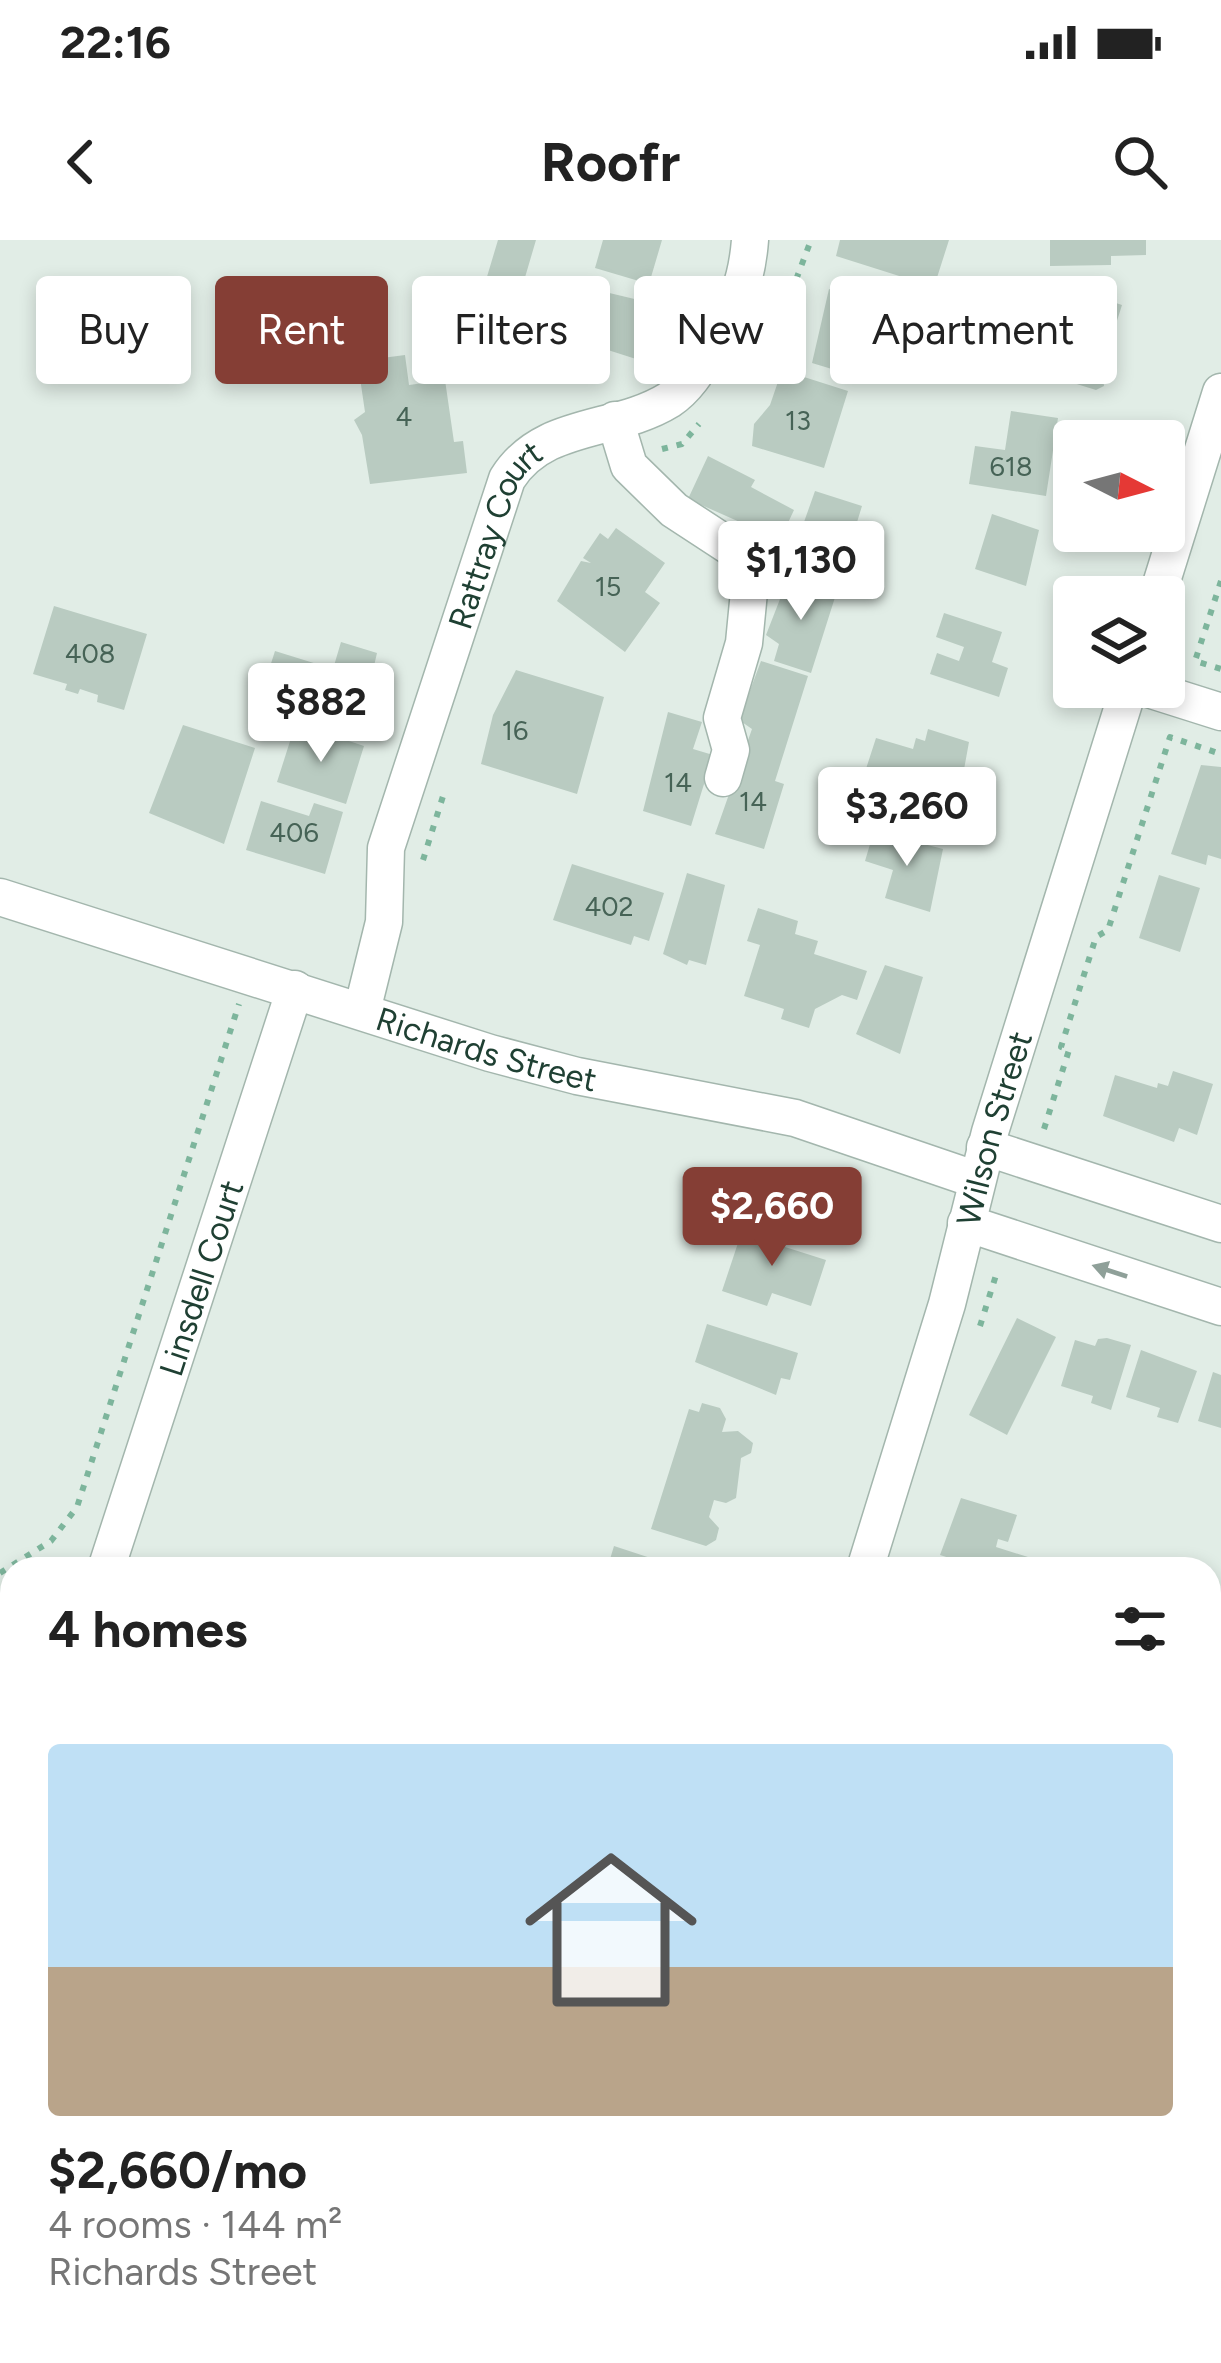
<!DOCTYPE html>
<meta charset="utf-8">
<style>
body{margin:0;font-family:Figtree,sans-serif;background:#f2f2f2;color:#222;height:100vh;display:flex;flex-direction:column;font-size:45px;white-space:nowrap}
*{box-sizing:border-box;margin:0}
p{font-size:39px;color:#767676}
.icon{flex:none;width:66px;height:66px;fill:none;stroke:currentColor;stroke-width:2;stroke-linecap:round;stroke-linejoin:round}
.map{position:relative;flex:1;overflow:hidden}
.sheet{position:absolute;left:0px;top:1317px;width:1221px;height:807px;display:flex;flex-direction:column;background:#fff;border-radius:36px 36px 0 0;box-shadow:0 6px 18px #0003}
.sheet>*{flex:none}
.guide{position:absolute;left:36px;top:36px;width:1149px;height:108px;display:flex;gap:24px}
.needle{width:78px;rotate:96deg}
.fabs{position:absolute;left:1053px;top:180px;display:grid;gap:24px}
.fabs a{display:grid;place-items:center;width:132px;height:132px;border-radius:12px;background:#fff;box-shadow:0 6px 18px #0003;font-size:60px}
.price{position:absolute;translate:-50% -102px;padding:0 27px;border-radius:12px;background:#fff;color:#222;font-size:39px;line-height:78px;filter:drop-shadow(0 3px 6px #0008)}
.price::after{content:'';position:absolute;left:50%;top:72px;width:36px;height:27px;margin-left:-18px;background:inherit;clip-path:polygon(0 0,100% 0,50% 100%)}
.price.selected{background:#853e35;color:#fff}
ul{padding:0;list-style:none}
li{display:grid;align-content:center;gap:24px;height:636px;padding:0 48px}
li+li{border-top:3px solid #e0e0e0}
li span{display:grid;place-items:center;height:372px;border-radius:12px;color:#555}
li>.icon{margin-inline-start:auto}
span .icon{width:216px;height:216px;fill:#fffc;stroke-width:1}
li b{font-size:51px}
h2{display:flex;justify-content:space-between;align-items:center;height:144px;padding:0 48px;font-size:51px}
.tag{padding:0 42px;border-radius:12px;background:#fff;box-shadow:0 6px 18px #0003;font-size:42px;line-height:108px}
.tag.selected{background:#853e35;color:#fff}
.status{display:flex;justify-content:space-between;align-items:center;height:84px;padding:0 60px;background:#fff;direction:ltr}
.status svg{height:33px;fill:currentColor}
header{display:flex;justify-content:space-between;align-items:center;height:156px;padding:0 48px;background:#fff;font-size:54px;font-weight:700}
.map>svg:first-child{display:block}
</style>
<div class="status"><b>22:16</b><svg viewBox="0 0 49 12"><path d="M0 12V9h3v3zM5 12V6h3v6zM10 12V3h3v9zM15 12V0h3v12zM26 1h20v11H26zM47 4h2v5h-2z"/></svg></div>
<header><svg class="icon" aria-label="back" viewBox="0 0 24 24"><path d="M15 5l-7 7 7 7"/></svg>Roofr<svg class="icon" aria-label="search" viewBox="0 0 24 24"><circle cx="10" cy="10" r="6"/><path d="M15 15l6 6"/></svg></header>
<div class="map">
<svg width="1221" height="2123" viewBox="0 0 1221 2123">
<rect width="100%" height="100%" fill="#e1ede6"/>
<path fill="#b9cbc1" d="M498,0H536L521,51L486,40Z
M603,0H662L649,44L595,28Z
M840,0H949L934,47L836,16Z
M1050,0H1146V15L1111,16V25L1050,26Z
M551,39L647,62L636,119L536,87Z
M829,49L902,75L883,136L847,125L845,133L812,123Z
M1080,51L1122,65L1102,128L1104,146L1096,150L996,119L1009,77L1066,95Z
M405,115L409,145L445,140L454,202L463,201L467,233L370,244L362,195L354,180L365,172L360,138L369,137L367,120Z
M782,130L848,151L824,228L752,206L754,184L770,165Z
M1011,171L1058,178L1046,256L969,244L975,206L1005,210Z
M708,216L755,240L751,247L794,270L780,300L688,259Z
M815,251L862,266L837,347L802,336L807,319L793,313Z
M992,274L1039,290L1026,346L975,329Z
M616,288L665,323L645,352L660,363L625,412L557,361L581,321L591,323L583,318L600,293L608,299Z
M789,336L837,351L811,433L774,421L779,404L766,395Z
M54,366L147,394L124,470L97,462L98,455L80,449L78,454L65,450L67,444L33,434Z
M944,373L1002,392L992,422L1008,428L999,457L930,434L937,413L959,421L964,407L936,397Z
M341,402L377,413L358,495L259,461L275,411L333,429Z
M761,421L808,436L775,541L784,544L764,609L715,594L752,489L739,480Z
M516,430L604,457L577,554L481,524L493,475Z
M668,472L702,482L693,509L713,515L691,586L643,571Z
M183,485L255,508L224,604L149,573Z
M304,486L364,506L346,564L277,542L292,495L301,498Z
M928,489L969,502L961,546L951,561L864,535L876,498L913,509L916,498L925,501Z
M1201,525L1221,527V619L1208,615L1206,625L1171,614Z
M261,561L309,576L314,563L343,572L325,634L246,610Z
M874,591L943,609L930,672L885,658L893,630L865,621Z
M572,624L664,653L649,701L634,696L631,705L553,680Z
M687,633L725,645L706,725L689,720L687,725L663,714Z
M1159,635L1200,648L1180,712L1139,698Z
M758,668L798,681L795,694L818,701L814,714L867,731L857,760L842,755L815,769L809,788L781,779L784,769L744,756L760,705L747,701Z
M885,725L923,737L900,814L856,794Z
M1173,831L1213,844L1197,895L1179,888L1174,902L1103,876L1115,835L1157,848L1158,843L1168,846Z
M745,982L788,996L785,1007L826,1020L811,1066L772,1053L767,1066L722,1051Z
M1017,1078L1056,1097L1007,1195L969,1175Z
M707,1084L798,1113L790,1140L781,1138L776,1155L695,1122Z
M1107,1098L1131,1105L1111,1170L1091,1163L1093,1156L1061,1146L1075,1100L1095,1106L1098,1099Z
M1141,1110L1197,1131L1178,1183L1157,1177L1160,1168L1126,1157Z
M1213,1132L1221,1135V1188L1198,1181Z
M702,1163L720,1168L726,1179L722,1192L738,1191L753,1203L751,1213L741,1218L736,1258L726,1263L714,1260L709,1277L719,1288L716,1300L706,1306L651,1289L689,1169L699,1172Z
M961,1258L1017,1275L1008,1302L998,1299L996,1307L1028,1317L1024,1329H984L940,1315Z
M614,1306L681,1328V1329H607Z
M0,1651L12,1652V1799L0,1798Z
M1209,1697L1221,1699V1802L1209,1798Z
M5,1938L12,1940V2019L0,2015Z
M1209,1944L1221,1948V1982L1210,2003Z
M399,2112H472L469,2123H419L397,2116Z
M745,2112H789L785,2123H762L744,2117Z
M823,2112H859L856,2123H820Z
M891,2112L900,2113L948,2112L937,2123H888Z
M1089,2112H1176L1173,2123L1121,2117L1119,2122Z"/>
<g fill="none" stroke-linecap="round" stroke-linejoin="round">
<defs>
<g id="minor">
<path d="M615,180L629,226L674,270L752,321L744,403L722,478L731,510L723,538"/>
<path d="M1157,357L1221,152"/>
<path d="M1142,447L1221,472"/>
<path id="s1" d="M0,657L490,813L577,836L795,878L977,940"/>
<path id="s2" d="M362,771L384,682L386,608L507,239C543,181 616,193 669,160C690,146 701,124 714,103C736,68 747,40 750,0"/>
<path d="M985,907L1221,984"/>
<path d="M966,983L1221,1067"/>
<path id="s3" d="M106,1329L295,749"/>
<path id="s4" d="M865,1329L947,1064L990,892L1129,447"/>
<path d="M1209,1876L1221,1882"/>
<path d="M607,2123L611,2112"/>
</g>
</defs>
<use href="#minor" stroke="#a3b6ad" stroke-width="39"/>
<path stroke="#7db59c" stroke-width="6" stroke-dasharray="6 9" stroke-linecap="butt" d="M735,141L782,77L811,0
M662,209L682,204L699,184
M1221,341L1195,421L1221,429
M423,620L444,553
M1044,889L1069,810L1061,807L1096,697L1108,690L1170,497L1221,514
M980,1086L997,1032
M0,1333L51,1301L77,1267L239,764
M0,1431L1,1432"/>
<use href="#minor" stroke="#fff" stroke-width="36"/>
</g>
<defs><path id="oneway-solid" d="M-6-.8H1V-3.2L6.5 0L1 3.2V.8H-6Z" transform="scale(3)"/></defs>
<use fill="#8fa099" href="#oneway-solid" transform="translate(1110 1031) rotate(-162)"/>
<g text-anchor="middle" stroke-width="9" stroke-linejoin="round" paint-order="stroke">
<g font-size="27" fill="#466356">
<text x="404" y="186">4</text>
<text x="798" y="190">13</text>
<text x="1011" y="236">618</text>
<text x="608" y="356">15</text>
<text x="90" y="423">408</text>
<text x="515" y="500">16</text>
<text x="678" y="552">14</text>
<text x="753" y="571">14</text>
<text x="294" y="602">406</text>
<text x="609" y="676">402</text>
</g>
<g font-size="33" fill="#1f4033" stroke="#f2f9f4">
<text dy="12" stroke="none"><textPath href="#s2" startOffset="498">Rattray Court</textPath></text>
<text dy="12" stroke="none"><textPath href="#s1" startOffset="510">Richards Street</textPath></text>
<text dy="12" stroke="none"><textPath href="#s4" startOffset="459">Wilson Street</textPath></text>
<text dy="12" stroke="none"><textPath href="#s3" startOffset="306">Linsdell Court</textPath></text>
</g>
</g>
</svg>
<div class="fabs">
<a><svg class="needle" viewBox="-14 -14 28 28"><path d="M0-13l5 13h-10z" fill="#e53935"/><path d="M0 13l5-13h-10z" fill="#767676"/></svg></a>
<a><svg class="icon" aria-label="layers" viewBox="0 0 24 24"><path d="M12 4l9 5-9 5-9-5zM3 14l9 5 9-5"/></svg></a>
</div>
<b class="price" style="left:801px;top:383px">$1,130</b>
<b class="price" style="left:321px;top:525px">$882</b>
<b class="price" style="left:907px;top:629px">$3,260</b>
<b class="price selected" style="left:772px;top:1029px">$2,660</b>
<div class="guide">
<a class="tag">Buy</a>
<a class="tag selected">Rent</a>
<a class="tag">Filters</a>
<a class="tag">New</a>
<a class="tag">Apartment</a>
</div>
<section class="sheet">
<h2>4 homes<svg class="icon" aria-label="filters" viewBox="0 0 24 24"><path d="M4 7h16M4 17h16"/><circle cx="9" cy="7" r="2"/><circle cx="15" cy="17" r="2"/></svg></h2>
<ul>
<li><span style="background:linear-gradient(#bfe0f5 60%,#b9a48a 0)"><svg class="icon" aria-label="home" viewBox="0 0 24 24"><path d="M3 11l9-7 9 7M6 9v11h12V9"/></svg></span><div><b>$2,660/mo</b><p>4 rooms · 144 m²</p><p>Richards Street</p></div></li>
</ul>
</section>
</div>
